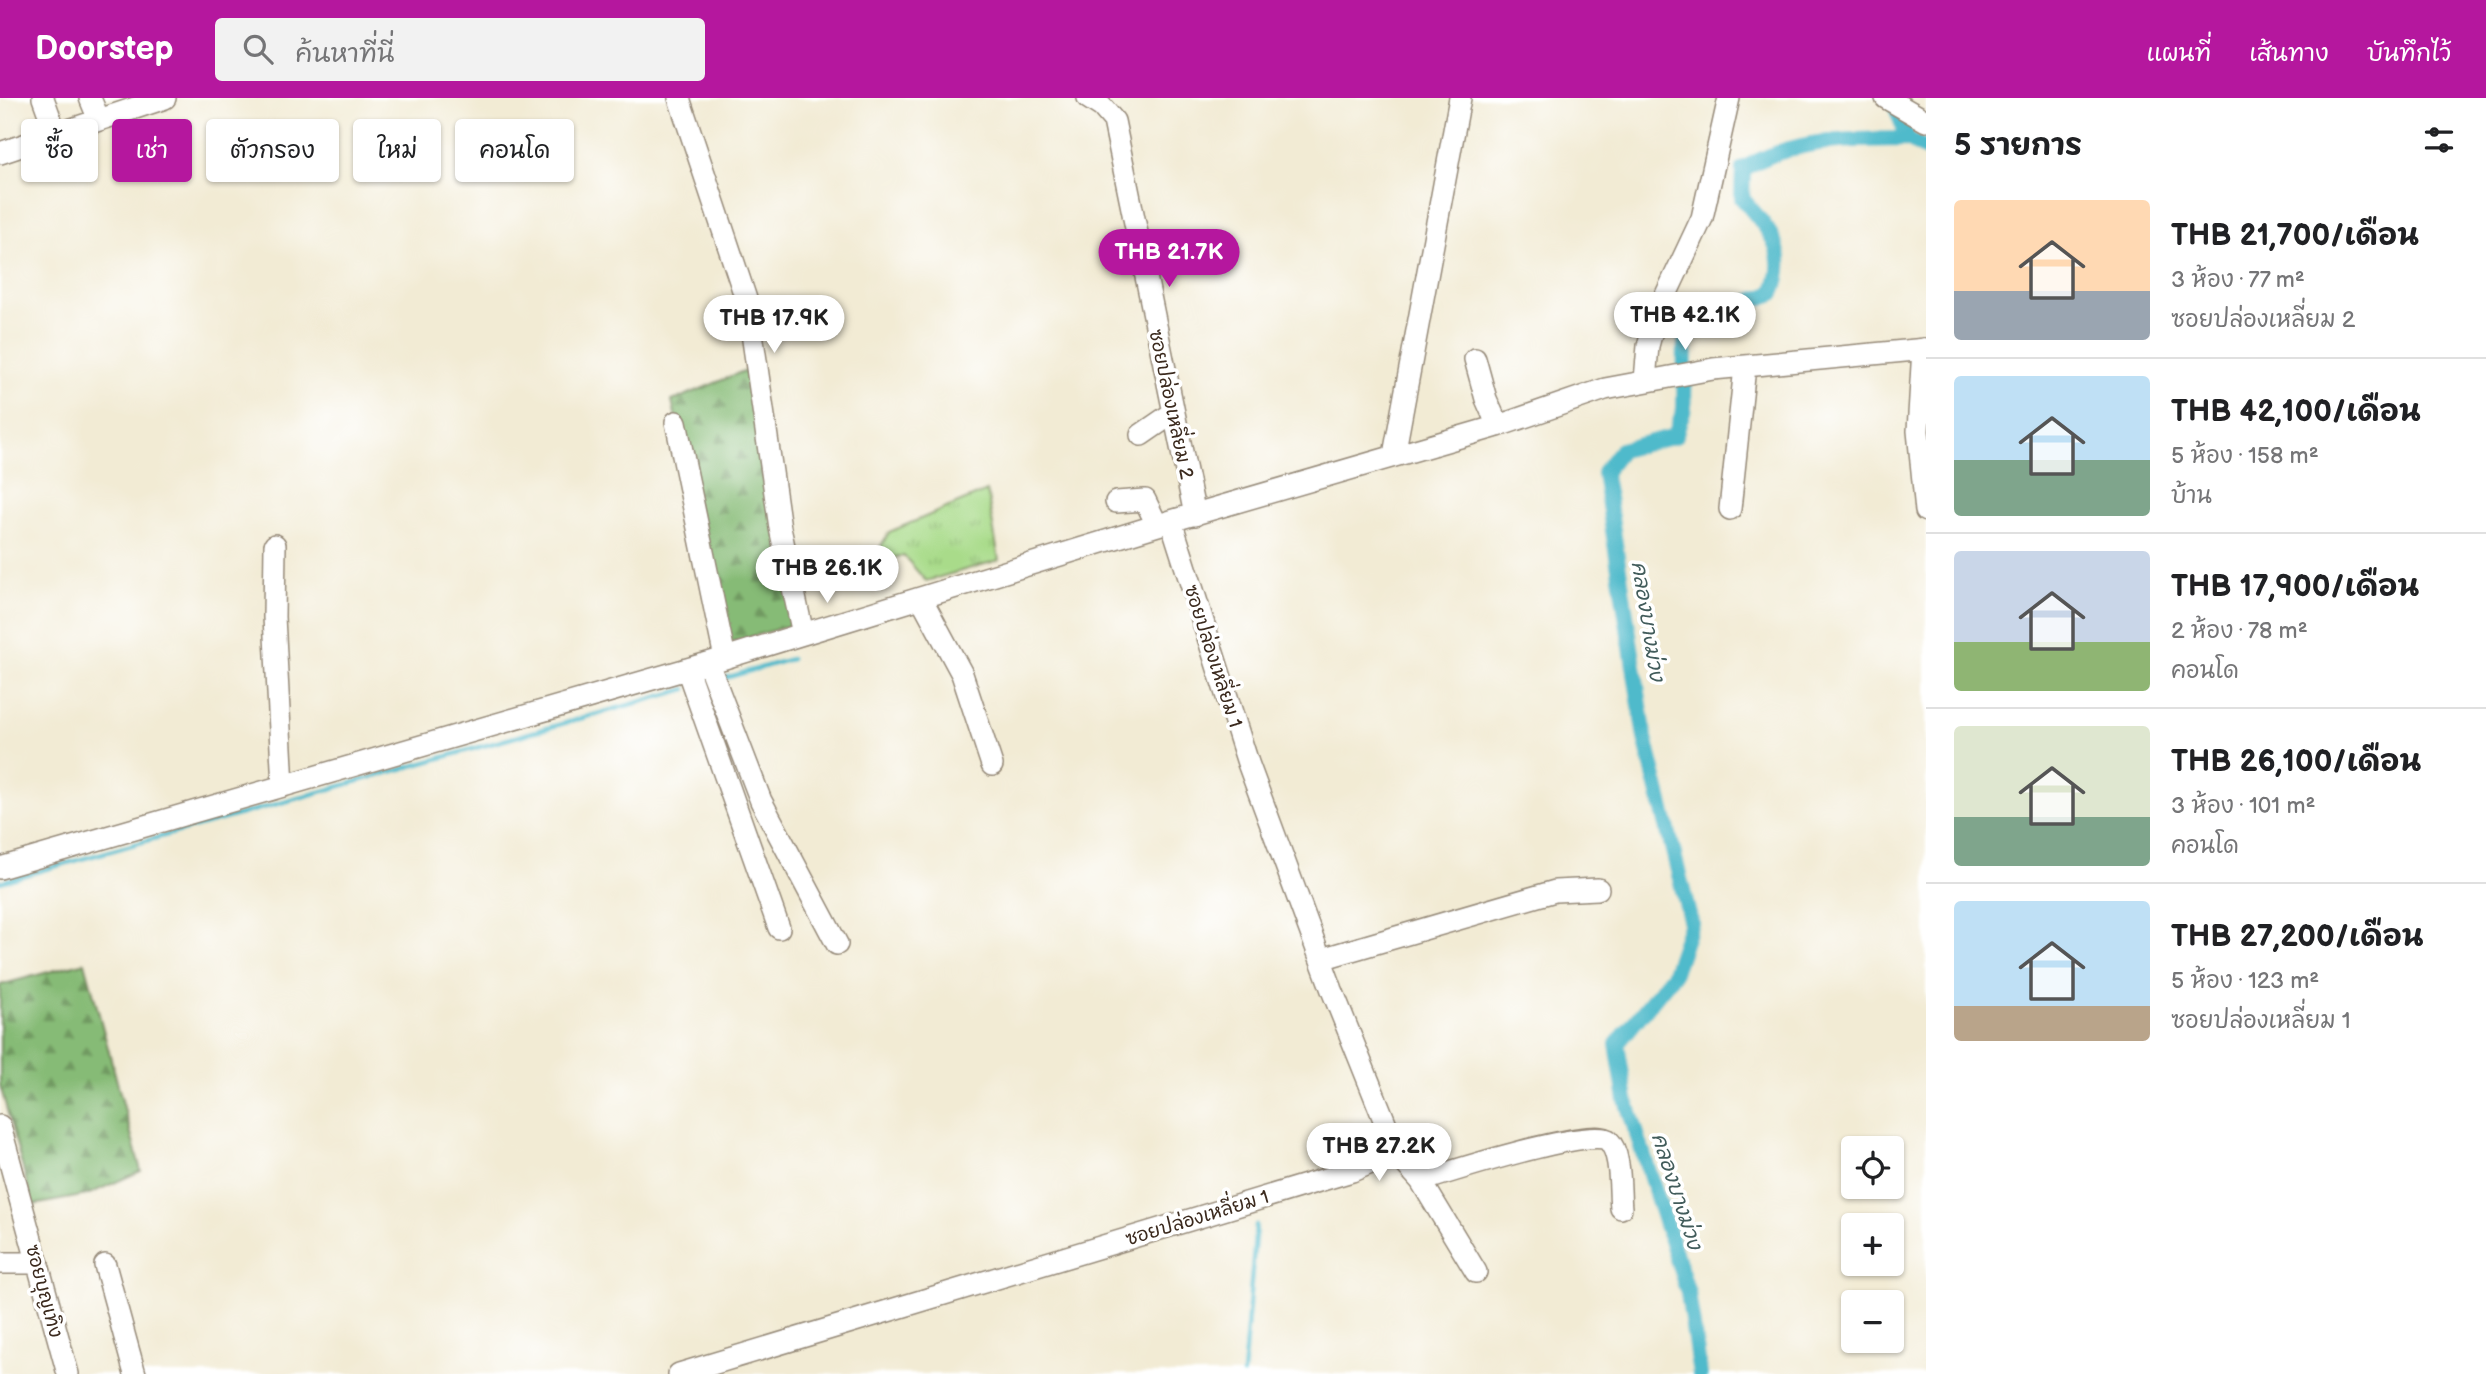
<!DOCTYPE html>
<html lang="th">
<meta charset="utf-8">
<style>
body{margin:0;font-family:"Balsamiq Sans","Playpen Sans Thai",sans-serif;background:#f2f2f2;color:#202124;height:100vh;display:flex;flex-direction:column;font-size:26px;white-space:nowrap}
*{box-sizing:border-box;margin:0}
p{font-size:23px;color:#757577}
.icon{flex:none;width:38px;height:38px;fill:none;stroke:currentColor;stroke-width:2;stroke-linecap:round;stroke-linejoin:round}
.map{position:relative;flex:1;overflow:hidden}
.side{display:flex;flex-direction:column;background:#fff;width:560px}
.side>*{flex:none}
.top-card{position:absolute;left:21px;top:21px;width:665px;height:63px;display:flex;gap:14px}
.controls{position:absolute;left:1841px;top:1038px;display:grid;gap:14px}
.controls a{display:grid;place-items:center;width:63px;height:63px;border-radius:7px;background:#fff;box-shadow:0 2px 5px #0004;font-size:35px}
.price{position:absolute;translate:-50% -60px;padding:0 16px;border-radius:24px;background:#fff;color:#222;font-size:23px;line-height:46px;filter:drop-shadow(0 2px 4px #0008)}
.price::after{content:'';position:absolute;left:50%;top:42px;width:21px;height:16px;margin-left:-10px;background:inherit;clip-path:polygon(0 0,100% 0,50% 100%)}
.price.selected{background:#b5179e;color:#fff}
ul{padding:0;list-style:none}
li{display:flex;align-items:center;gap:21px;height:175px;padding:0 28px}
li+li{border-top:2px solid #e0e0e0}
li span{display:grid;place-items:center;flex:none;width:196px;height:140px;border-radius:7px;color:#555}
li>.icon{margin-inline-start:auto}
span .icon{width:84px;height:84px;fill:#fffc;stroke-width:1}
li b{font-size:30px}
h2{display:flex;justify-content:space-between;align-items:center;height:84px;padding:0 28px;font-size:30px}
.tag{padding:0 24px;border-radius:7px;background:#fff;box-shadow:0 2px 5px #0004;font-size:24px;line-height:63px}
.tag.selected{background:#b5179e;color:#fff}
header{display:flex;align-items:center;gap:42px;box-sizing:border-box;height:98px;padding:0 35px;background:#b5179e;color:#fff}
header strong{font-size:33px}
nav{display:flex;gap:38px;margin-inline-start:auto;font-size:24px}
.search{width:490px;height:63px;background:#f2f2f2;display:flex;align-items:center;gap:18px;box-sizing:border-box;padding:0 24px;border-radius:7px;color:#757577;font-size:26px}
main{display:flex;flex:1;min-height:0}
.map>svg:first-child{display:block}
</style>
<header>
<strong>Doorstep</strong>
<div class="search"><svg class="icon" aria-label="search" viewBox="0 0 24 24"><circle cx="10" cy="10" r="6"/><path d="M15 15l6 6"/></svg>ค้นหาที่นี่</div>
<nav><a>แผนที่</a><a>เส้นทาง</a><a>บันทึกไว้</a></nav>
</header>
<main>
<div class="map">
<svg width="1926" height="1276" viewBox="0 0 1926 1276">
<defs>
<pattern id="grass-tufts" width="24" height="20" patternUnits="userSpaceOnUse" patternTransform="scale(1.75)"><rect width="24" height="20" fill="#a9db8a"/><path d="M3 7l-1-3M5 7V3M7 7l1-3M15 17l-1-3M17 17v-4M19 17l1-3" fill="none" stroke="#92bc77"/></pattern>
<pattern id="forest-firs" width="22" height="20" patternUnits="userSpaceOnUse" patternTransform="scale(1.75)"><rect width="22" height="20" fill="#86bb76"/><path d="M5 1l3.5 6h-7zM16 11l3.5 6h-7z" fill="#6f9860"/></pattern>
</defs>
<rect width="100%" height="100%" fill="#fff"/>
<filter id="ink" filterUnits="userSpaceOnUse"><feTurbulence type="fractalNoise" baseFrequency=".0143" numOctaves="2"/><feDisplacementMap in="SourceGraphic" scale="14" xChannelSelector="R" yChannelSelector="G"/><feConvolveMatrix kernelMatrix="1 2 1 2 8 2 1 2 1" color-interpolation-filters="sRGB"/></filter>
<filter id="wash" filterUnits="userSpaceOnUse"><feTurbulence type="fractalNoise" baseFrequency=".00686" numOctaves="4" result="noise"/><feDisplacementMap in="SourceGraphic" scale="28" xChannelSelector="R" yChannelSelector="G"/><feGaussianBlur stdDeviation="1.57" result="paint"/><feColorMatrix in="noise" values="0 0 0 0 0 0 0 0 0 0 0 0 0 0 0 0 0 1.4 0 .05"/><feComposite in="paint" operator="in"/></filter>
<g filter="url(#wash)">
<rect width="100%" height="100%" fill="#f2ebd4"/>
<path fill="url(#grass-tufts)" stroke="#728254" stroke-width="2" d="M987,393L999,462L926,483L904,458L873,462L889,434Z"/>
<path fill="url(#forest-firs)" stroke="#60724a" stroke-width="2" d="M746,272L792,514L789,528L728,545L672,303Z
M85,864L141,1073L87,1097L33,1107L0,987V887Z"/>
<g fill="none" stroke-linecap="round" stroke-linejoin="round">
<path stroke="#4fbacb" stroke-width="4.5" d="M722,581L791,561
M0,784L686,591
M1243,1276L1256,1127"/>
<path stroke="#4fbacb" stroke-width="16" d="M1908,41L1926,51
M1700,1276L1688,1195L1626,1002L1617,946L1673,877L1691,825L1645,640L1604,374L1621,352L1675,338L1684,311L1685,244L1700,222L1773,195C1791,152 1768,132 1742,100L1743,71C1796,39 1849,42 1908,41L1893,2"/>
</g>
</g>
<g filter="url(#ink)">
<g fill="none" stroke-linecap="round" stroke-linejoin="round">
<defs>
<path id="minor" d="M43,0L56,36
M90,0L99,22
M679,0L748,207L780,430L803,536
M1088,0L1102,9L1114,23L1195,417
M1886,0L1926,23
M0,55L165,0
M1923,251L1918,333L1926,413
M1475,261L1486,301L1498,328
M1645,282L1648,248L1656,218L1702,120L1729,0
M676,324L725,560
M1141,337L1173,315
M1394,357L1460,0
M1116,404L1145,402L1157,427
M1730,411L1745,269
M275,447L274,519L283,688
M921,500L962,576L992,667
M708,565L761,703L837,846
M687,571L779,830
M0,770L725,560L1171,423L1498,328L1605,291L1713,271L1926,251
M1321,861L1555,793L1598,791
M0,1028L68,1276
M1393,1052L1421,1083L1476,1174
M1421,1083C1446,1075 1593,1028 1608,1042C1622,1055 1619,1092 1621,1110
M0,1165H38
M105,1167L135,1276
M679,1276L1352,1073L1387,1058L1393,1052V1044L1332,892L1248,665L1171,423"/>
</defs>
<use href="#minor" stroke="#968a79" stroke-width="24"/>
<use href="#minor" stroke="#fff" stroke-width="21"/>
</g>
</g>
<g text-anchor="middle" stroke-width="7" stroke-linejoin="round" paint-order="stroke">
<g font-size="19" fill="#3b2a1e" stroke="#fff">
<text transform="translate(1172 306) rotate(78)" y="7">ซอยปล่องเหลี่ยม 2</text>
<text transform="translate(1214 558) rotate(72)" y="7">ซอยปล่องเหลี่ยม 1</text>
<text transform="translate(1197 1119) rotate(-17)" y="7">ซอยปล่องเหลี่ยม 1</text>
<text transform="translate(45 1193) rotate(75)" y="7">ซอยบุญเทิง</text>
</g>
<g font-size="21" font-style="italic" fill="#425c5b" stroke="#fff">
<text transform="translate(1648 523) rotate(81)" y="7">คลองบางม่วง</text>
<text transform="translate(1677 1093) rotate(72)" y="7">คลองบางม่วง</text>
</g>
</g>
</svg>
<div class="controls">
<a><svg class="icon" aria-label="locate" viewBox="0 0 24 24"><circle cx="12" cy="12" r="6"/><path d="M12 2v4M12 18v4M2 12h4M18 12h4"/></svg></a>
<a>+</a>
<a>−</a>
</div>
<b class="price selected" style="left:1169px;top:191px">THB 21.7K</b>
<b class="price" style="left:1685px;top:254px">THB 42.1K</b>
<b class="price" style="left:774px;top:257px">THB 17.9K</b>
<b class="price" style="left:827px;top:507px">THB 26.1K</b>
<b class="price" style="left:1379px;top:1085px">THB 27.2K</b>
<div class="top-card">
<a class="tag">ซื้อ</a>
<a class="tag selected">เช่า</a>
<a class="tag">ตัวกรอง</a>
<a class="tag">ใหม่</a>
<a class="tag">คอนโด</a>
</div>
</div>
<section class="side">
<h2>5 รายการ<svg class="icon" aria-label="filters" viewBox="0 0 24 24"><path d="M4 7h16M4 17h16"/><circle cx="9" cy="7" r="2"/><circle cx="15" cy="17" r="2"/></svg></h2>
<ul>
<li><span style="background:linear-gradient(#ffd9b3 65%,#9aa5b1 0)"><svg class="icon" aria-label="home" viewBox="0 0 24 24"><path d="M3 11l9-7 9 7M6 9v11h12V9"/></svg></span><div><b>THB 21,700/เดือน</b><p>3 ห้อง · 77 m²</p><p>ซอยปล่องเหลี่ยม 2</p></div></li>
<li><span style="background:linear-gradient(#bfe0f5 60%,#7fa58c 0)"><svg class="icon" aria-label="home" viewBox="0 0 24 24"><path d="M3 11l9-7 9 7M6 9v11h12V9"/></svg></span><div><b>THB 42,100/เดือน</b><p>5 ห้อง · 158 m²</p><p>บ้าน</p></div></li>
<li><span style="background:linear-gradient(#c9d6e8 65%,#8fb573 0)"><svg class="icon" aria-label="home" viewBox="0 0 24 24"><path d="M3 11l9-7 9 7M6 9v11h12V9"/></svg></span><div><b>THB 17,900/เดือน</b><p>2 ห้อง · 78 m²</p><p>คอนโด</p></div></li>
<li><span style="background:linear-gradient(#dfe7d0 65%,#7fa58c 0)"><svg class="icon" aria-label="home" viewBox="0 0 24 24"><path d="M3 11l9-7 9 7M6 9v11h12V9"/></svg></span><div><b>THB 26,100/เดือน</b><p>3 ห้อง · 101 m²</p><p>คอนโด</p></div></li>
<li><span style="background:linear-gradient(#bfe0f5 75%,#b9a48a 0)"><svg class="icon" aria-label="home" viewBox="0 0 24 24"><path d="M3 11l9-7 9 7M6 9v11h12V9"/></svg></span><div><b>THB 27,200/เดือน</b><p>5 ห้อง · 123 m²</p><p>ซอยปล่องเหลี่ยม 1</p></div></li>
</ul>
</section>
</main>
